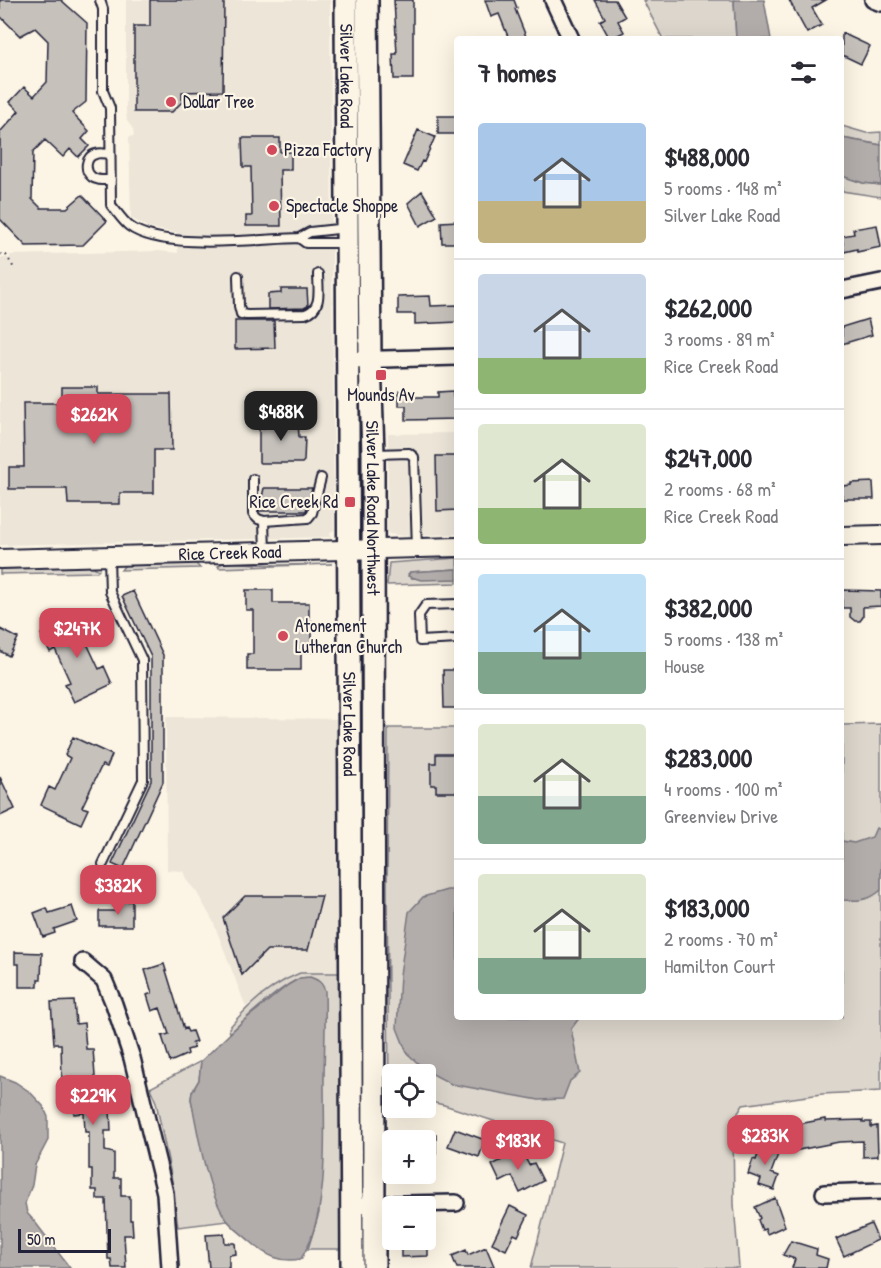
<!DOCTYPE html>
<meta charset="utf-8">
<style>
body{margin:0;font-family:"Patrick Hand",sans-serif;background:#f2f2f3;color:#2b2b33;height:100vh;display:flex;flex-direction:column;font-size:22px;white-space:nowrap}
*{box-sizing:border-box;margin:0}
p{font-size:20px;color:#7c7c81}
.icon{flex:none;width:33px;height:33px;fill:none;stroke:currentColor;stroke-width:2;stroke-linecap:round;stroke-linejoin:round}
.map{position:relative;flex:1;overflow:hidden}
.panel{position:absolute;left:454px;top:36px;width:390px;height:984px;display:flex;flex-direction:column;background:#fff;border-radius:6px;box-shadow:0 6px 24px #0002}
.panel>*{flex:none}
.fabs{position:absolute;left:382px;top:1064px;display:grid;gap:12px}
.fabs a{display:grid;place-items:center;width:54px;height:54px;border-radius:6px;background:#fff;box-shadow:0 6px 24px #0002;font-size:30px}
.scale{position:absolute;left:18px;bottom:15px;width:93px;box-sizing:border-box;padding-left:6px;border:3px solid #22223b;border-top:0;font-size:16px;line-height:21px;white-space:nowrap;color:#22223b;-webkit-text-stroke:4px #fcf5e5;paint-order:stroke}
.price{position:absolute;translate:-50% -51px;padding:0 14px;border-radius:12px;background:#d1495b;color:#fff;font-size:20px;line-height:39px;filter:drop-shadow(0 2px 3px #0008)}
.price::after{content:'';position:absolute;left:50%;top:36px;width:18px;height:14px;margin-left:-9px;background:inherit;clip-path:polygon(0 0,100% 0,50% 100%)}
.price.active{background:#222;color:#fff}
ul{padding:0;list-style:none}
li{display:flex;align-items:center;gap:18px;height:150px;padding:0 24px}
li+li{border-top:2px solid #e1e1e2}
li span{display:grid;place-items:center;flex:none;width:168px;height:120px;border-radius:6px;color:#555}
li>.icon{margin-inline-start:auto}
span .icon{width:72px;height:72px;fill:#fffc;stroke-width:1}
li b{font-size:26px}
h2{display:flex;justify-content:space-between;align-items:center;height:72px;padding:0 24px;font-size:26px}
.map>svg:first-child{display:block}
</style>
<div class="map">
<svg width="881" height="1268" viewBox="0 0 881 1268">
<rect width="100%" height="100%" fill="#fcf5e5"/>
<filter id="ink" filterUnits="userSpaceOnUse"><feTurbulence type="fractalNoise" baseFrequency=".0167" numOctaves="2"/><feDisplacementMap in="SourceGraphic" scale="12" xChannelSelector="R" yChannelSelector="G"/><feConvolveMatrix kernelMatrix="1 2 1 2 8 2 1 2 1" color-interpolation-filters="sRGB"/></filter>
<g filter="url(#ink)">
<path fill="#ece5d8" d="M126,0H330L334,528L335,529L330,533L331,537L0,545V258H10V255L159,251L178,253L177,233L149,228L131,218L129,137L134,136L133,129L127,121L126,111Z
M457,433V534L403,536L389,534L387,532L388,434Z
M166,717L342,719L343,973H300L287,978L246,1007L213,921L196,891L187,881L183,871L167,870Z"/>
<path fill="#dcd6cc" stroke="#7f7c84" stroke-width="1.5" d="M643,0H734L736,39H663Z
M379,53L381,338L379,339L376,56Z
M842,126L866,133L881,132V145L842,138Z
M842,176L863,183L881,185V197L842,191Z
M457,558V569L410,572L408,574L411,578L457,579V583L387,585L389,563Z
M224,562L277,565L332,564L219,568L218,566Z
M195,563L200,568L121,570L125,565Z
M92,566L99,570L97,572L0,574V569Z
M881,724V1091L822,1094L743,1105L733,1121L734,1204L739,1268H531L562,1143L444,1105L426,1101V1074H393V1094L389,1093L387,892L388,728H457L458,1017H842V725Z
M300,973H343L340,1200L343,1249H308L319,1213L325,1002L317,980C311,978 305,976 299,979C280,986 245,1019 230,1033L229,1028C248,1005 272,984 300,973Z
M201,1061L199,1080L192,1092L191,1099L214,1193L228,1221L178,1227L171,1175L156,1102L150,1088Z"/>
<path fill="#b2adab" stroke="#78757e" stroke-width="1.5" d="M734,0H764L771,39H736Z
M842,138L881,145V185L863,183L842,176Z
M457,569V579L421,580L408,576L410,572Z
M876,828L881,830V890C869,901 857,901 842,900V841L854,843L872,837Z
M447,890H457L458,1017H580L571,1029L580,1073L570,1081L563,1099L539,1100L451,1084L425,1070L407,1053L397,1028L400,975L409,912L423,897Z
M310,977C318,980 322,982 325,991C326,1021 324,1053 324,1083C324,1138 330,1211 301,1259C281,1263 266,1256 251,1242C242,1234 230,1226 224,1216C206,1187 198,1133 191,1099L192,1092L199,1080L201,1061L242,1022L288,985L300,978Z
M0,1076L15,1082L30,1092L43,1106L48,1117V1140L35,1165L32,1185L25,1203L27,1213L35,1222L70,1268H0Z"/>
<path fill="#c6c1bb" stroke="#22223b" stroke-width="1.5" d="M0,0H61L87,23L86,102L72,113L89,131L82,139L89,146L78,157L70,149L63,157L45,140L33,152L32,199L41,208H67L82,195L107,221L83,245L26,246L0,219V132L19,111L10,102L24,87L34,96L47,82L48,41L35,28L20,36L0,16Z
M150,0H224L223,91L182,92V102L172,112H134V26H150Z
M394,0H413V79H394L393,54H397Z
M485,0H514L517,8L515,9L527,39H509L499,14L491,17Z
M595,0H615L625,17L618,21L624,32L610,39L600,21L605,18Z
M789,0H826L812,8L822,25L807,33Z
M842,33L870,46L861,64L842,55Z
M438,116H458V134H438Z
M418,130L435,137L424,162L422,161L417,171L403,165Z
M242,138H280V152H291V170H280L281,226H246V216H252L251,167H243Z
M422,191L437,216L420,226L408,203Z
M458,221V243H442L441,222Z
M877,225L881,247L857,252V249L844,252L842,236L854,234L853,229Z
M281,289H307L308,306L304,308L268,309V294L281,293Z
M430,296L431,306L458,305V322L415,324V314H398V297Z
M868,319L872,335L842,344V327Z
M235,321H274L275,348L235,349Z
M62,387H98V394H171L172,450H154V493H120V504H68L67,489H9V467H24L23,403H62Z
M399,391H415V397H438V392L453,391V397H458V419L406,420V406H399Z
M296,417V421H298L299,437H305L304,461L302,463H260L259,462V428H264V418Z
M436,456H458V510L437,511Z
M873,482L874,499H842V486L851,485V483Z
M264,488H312L306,511H259Z
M246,590H273V603H309V621H312V652H301V670H247V654H253V610H246Z
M842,590L881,591V606L863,607V617L860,621H855L850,617V608H842Z
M133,591L163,655V782L123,869L112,864L151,781V657L122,596Z
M81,616L89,634L84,637L99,669L104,666L112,684L74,702L65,684L70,682L55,649L50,652L41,634Z
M0,629L18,638L9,656L0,651Z
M443,670H458V708H444Z
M73,737L112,755L107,767L102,765L82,807L88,809L81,824L41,805L49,787L55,790L70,758L65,755Z
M436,754H458V792H436V785H431V763H436Z
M0,777L15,809L0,816Z
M245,896H322L308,950H267L242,975L223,918Z
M117,901H132V926H99V911H117Z
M72,906L77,921L54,929L55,933L43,937L34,913L47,908L49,913Z
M15,952L42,953L41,979H38V987H19V964H15Z
M164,964L184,1029L186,1028L188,1032L192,1031L196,1042L192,1043L194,1048L187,1050L188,1054L170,1062L162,1036L169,1034L160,1008L152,1011L147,995L152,993L145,970Z
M74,1001L76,1024L84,1023L86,1049H93L96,1090H104L105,1109H110L111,1131H105V1151L114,1153V1178H121V1196H130V1220H132L133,1235H124L126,1268H112L111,1259H108L106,1199H97V1190H92V1169H89V1132H85L84,1113L74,1114V1102H83V1083L62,1082L61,1044H54L51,1002Z
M825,1119V1121L863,1120V1122H871V1127L877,1126L878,1156L863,1157V1141L839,1142L788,1152L783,1127Z
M455,1129L485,1140L479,1157L448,1146Z
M426,1134H436V1154H426Z
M762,1142L780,1149L771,1173L779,1176L774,1190L759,1185L761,1179L748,1174L753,1159L756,1160Z
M521,1150L529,1165L534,1163L543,1181L520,1193L512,1176L500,1182L492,1165Z
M775,1198L785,1226L767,1234L765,1229L762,1230L758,1220L760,1218L755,1207Z
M510,1206L528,1215L518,1236L514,1234L506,1250L492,1243Z
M871,1224L878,1240L844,1256L836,1239Z
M224,1234L225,1243H235L236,1254L229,1255V1268H209L206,1235Z
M401,1239H428V1256L401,1257Z
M791,1241L817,1249L816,1255L828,1259L826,1268H792L795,1259L783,1255Z
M486,1247L494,1266L489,1268H457L452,1256L466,1250L468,1255Z"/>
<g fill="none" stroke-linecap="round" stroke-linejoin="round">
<defs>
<path id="service" d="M100,0L103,9V91L110,108L111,205C117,212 122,220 129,226C162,251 257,239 299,238L310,232L347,228
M110,154C106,154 100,152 96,154C85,156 84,171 92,177C97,181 104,180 111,180
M299,238L306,243H347
M238,276L239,306L241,314L247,315L305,314C323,309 318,289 318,274
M376,454L409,453L414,457L417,548
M253,479V514L258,519L264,521L265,552
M264,521L308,518L312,513L321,478
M458,604L426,605L419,615L420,641L458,639
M103,864L143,780L142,660L110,592L109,557"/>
<path id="minor" d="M553,0L571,39
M873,0L881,3
M842,290L881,282
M348,360L458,357
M83,962L104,980L114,1004L132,1058L165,1193L170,1268
M824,1193L881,1191
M351,1205L456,1203"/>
<g id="tertiary">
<path d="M842,536L881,535"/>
<path id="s1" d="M0,559L458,547"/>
</g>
<g id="secondary">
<path id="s2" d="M346,0L352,1268"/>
<path id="s3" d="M367,0L370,359L373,454L374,1268"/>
</g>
</defs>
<use href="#service" stroke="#22223b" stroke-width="12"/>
<use href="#minor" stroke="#22223b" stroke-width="20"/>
<use href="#tertiary" stroke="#22223b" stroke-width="22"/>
<use href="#secondary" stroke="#22223b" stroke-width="26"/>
<path stroke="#22223b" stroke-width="2" stroke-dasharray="1.5 4.5" stroke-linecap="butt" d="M0,254L6,255L14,268"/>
<use href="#service" stroke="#fcf5e5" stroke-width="8"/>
<use href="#minor" stroke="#fcf5e5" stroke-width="15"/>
<use href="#tertiary" stroke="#fcf5e5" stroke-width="18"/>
<use href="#secondary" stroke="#fcf5e5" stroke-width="21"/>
</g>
</g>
<g fill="#d1495b" stroke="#fcf5e5" stroke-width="2">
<circle cx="171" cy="102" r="6"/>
<circle cx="272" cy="150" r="6"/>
<circle cx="274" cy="206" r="6"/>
<rect x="375" y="369" width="12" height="12" rx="3"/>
<rect x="344" y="496" width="12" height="12" rx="3"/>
<circle cx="283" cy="636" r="6"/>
</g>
<g text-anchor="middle" stroke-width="4.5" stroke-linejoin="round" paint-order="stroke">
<g font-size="18" fill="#22223b" stroke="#fcf5e5">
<text dy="6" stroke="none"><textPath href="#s2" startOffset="76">Silver Lake Road</textPath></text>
<text dy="6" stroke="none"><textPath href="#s3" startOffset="508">Silver Lake Road Northwest</textPath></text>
<text dy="6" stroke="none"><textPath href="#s1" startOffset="230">Rice Creek Road</textPath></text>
<text dy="6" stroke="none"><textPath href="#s2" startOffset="724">Silver Lake Road</textPath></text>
</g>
<g font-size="18" fill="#22223b" stroke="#fcf5e5" text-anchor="start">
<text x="183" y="108">Dollar Tree</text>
<text x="284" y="156">Pizza Factory</text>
<text x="286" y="212">Spectacle Shoppe</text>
<text x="381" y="401" text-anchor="middle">Mounds Av</text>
<text x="338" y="508" text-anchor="end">Rice Creek Rd</text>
<text x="295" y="632">Atonement<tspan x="295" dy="21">Lutheran Church</tspan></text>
</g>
</g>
</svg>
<div class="fabs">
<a><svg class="icon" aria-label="locate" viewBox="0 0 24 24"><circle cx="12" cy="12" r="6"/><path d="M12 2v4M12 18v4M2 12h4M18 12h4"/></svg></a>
<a>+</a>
<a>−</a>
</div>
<div class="scale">50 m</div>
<b class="price active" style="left:281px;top:442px">$488K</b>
<b class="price" style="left:94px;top:445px">$262K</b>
<b class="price" style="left:77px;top:659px">$247K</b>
<b class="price" style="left:118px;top:916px">$382K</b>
<b class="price" style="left:93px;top:1126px">$229K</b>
<b class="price" style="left:765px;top:1166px">$283K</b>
<b class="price" style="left:518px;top:1171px">$183K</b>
<section class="panel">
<h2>7 homes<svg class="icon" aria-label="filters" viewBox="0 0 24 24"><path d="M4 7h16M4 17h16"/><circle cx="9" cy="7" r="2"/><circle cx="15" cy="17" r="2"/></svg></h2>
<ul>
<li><span style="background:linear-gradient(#a9c7e8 65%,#c2b280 0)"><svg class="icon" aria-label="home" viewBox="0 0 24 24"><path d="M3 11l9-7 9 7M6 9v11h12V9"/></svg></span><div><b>$488,000</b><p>5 rooms · 148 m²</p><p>Silver Lake Road</p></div></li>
<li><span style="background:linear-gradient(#c9d6e8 70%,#8fb573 0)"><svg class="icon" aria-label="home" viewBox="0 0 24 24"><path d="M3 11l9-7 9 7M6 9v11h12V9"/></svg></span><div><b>$262,000</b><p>3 rooms · 89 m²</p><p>Rice Creek Road</p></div></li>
<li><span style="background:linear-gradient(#dfe7d0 70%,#8fb573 0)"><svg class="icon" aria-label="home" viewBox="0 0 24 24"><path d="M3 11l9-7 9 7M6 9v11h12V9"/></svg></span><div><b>$247,000</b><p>2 rooms · 68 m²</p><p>Rice Creek Road</p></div></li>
<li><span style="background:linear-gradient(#bfe0f5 65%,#7fa58c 0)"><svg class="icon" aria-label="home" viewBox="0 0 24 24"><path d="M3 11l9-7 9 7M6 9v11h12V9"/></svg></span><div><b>$382,000</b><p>5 rooms · 138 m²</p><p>House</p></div></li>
<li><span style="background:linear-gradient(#dfe7d0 60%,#7fa58c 0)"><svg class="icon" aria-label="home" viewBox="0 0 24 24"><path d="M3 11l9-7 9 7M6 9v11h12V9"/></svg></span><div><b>$283,000</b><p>4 rooms · 100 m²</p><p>Greenview Drive</p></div></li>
<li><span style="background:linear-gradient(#dfe7d0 70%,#7fa58c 0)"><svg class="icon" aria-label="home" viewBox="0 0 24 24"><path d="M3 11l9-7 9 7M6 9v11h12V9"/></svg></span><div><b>$183,000</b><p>2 rooms · 70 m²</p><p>Hamilton Court</p></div></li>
</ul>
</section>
</div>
